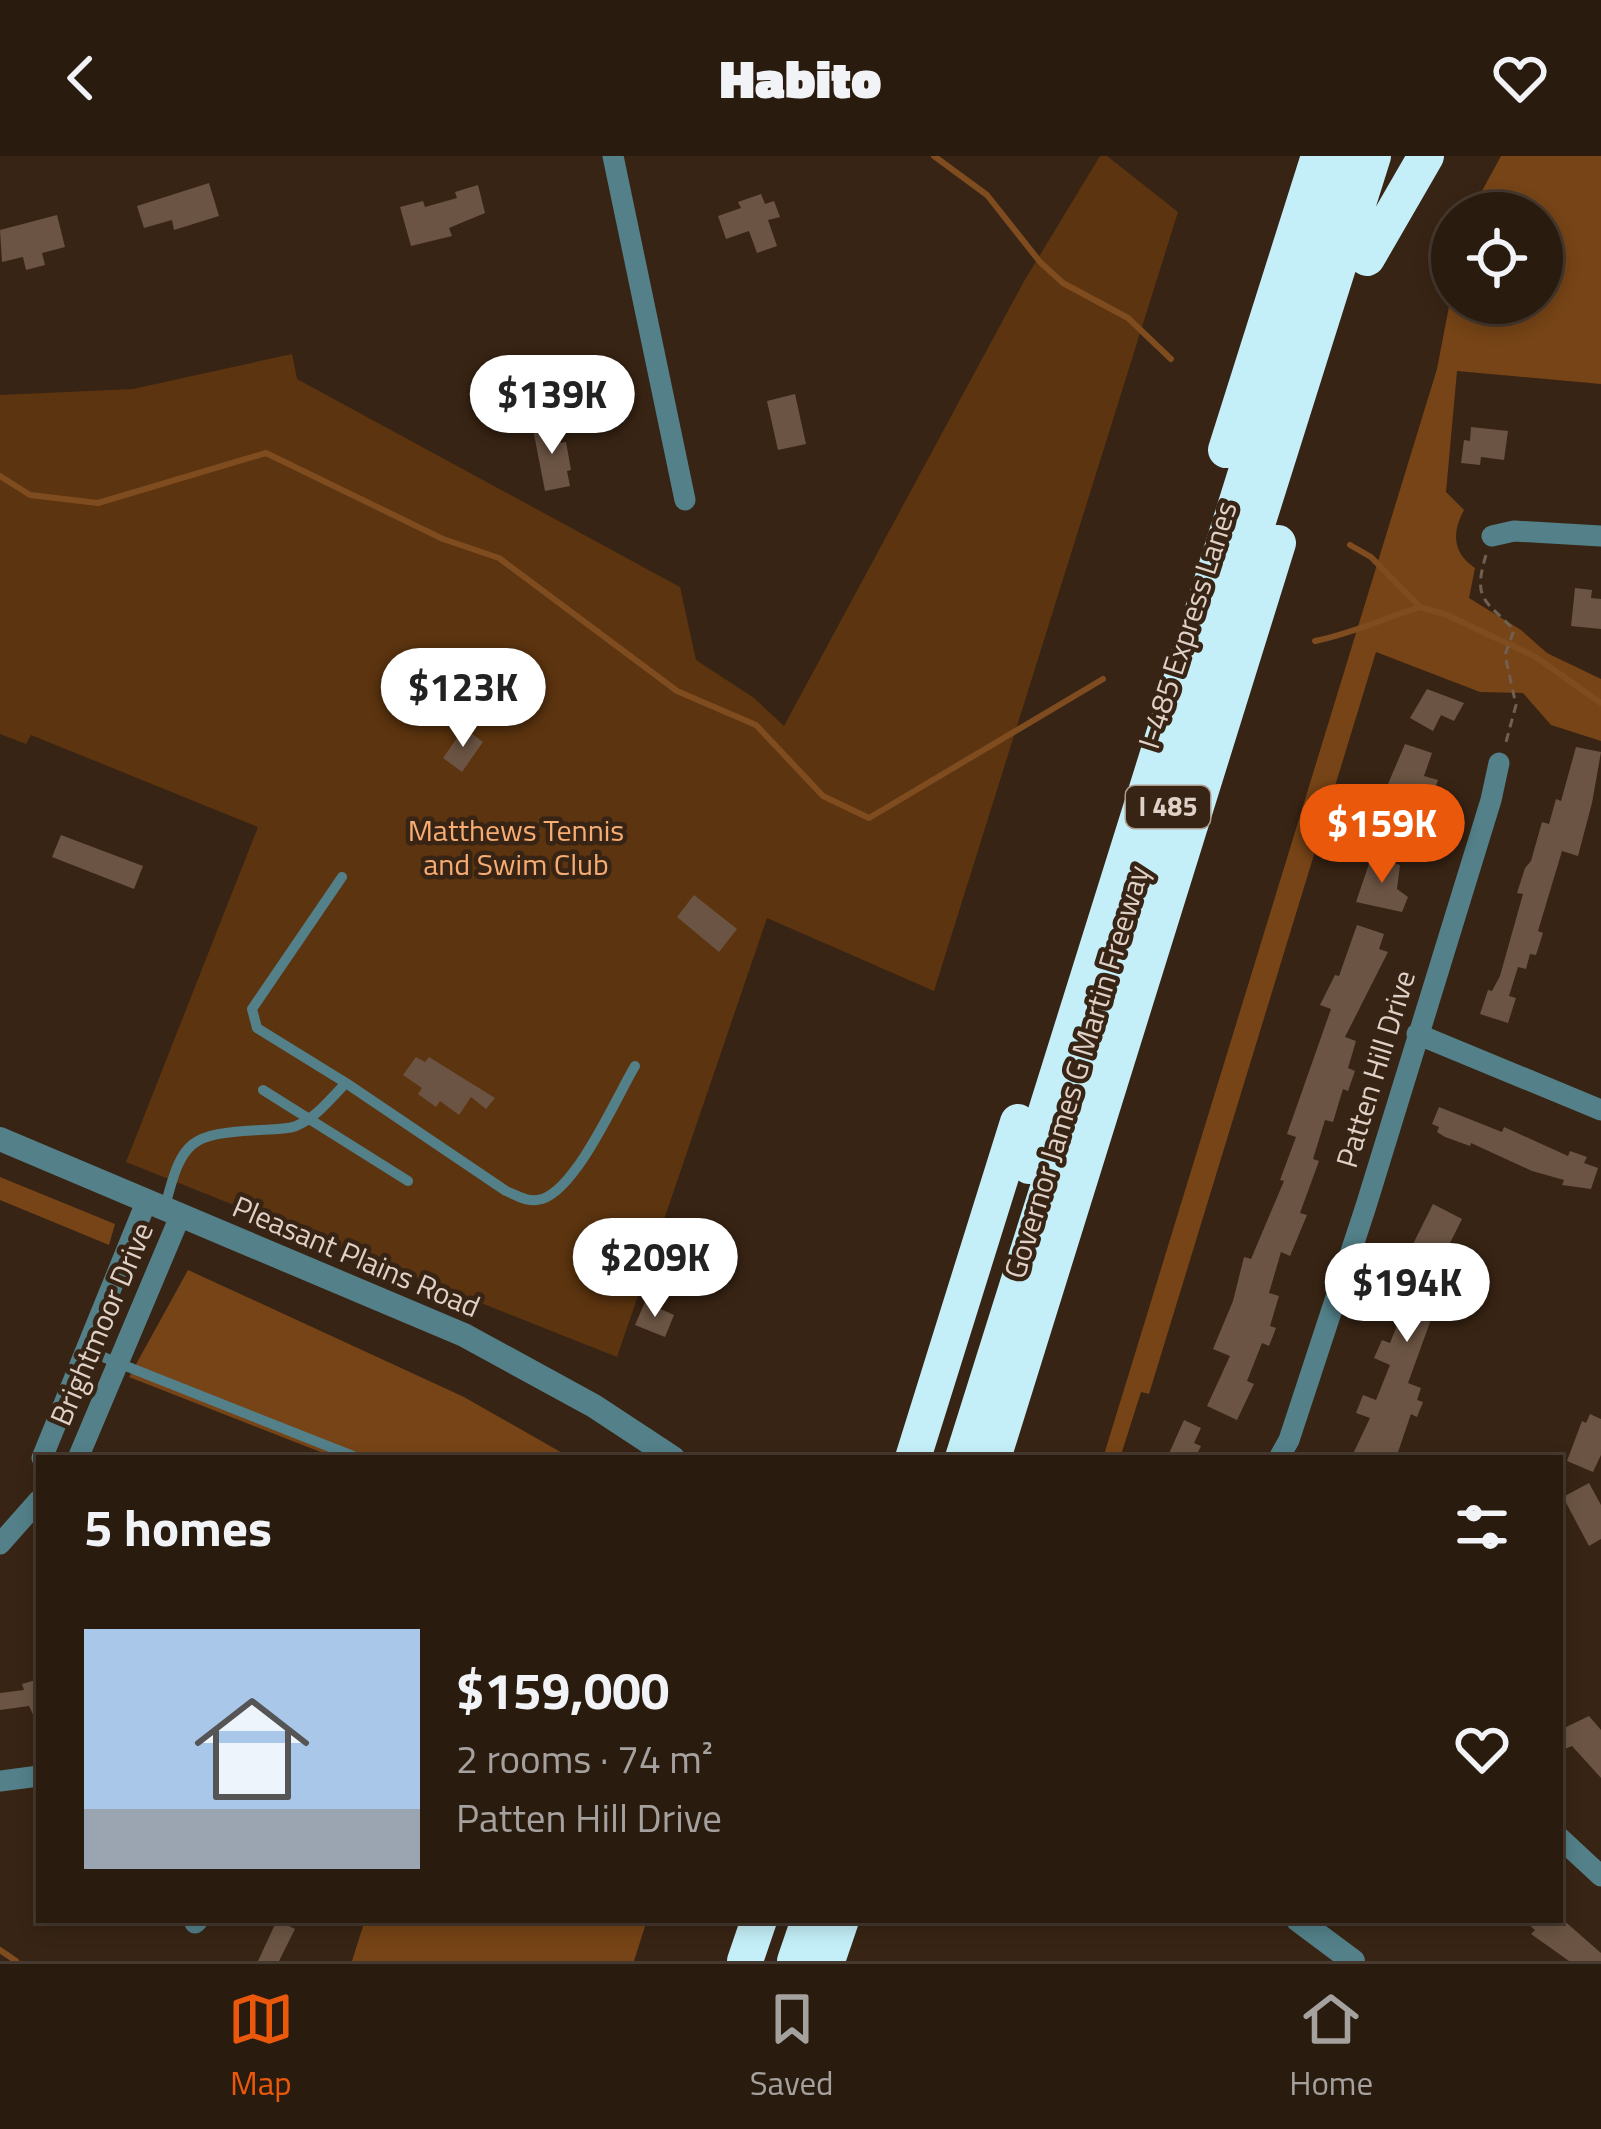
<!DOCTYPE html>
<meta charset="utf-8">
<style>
body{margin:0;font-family:"Titillium Web",sans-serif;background:#36281d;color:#f1f3f6;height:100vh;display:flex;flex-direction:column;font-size:45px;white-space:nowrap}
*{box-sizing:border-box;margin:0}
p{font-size:39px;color:#a5a19e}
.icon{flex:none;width:66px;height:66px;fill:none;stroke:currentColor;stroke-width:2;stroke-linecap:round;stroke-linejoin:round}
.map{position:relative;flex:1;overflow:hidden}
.panel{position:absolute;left:36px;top:1299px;width:1527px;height:468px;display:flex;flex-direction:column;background:#2a1b0f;border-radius:0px;box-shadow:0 6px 18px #0003,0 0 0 3px #46392f}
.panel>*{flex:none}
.controls{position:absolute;left:1431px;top:36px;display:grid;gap:24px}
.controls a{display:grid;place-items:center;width:132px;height:132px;border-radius:50%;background:#2a1b0f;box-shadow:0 6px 18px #0003,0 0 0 3px #46392f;font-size:60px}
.price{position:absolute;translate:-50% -102px;padding:0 27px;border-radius:42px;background:#fff;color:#222;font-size:39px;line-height:78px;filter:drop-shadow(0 3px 6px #0008)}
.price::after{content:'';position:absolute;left:50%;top:72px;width:36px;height:27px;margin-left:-18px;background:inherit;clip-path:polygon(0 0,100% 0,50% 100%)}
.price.on{background:#ea580c;color:#fff}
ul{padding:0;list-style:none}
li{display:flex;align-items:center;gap:36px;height:300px;padding:0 48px}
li+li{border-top:3px solid #46392f}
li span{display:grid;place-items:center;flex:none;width:336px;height:240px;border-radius:0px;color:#555}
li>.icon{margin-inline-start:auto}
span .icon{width:144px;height:144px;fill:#fffc;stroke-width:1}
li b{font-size:51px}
h2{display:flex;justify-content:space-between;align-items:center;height:144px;padding:0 48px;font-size:51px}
header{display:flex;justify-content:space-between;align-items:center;height:156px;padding:0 48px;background:#2a1b0f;font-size:54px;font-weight:800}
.tabs{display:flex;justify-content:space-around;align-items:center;height:168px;border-top:3px solid #46392f;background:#2a1b0f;font-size:33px;color:#a5a19e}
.tabs a{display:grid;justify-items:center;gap:6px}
.tabs .on{color:#ea580c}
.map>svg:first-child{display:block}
</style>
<header><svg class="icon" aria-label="back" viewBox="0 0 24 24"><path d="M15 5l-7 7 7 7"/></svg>Habito<svg class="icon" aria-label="heart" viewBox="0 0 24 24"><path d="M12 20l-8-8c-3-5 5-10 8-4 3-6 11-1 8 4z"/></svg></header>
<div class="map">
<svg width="1601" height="1805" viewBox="0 0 1601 1805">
<rect width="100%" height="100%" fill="#382414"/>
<path fill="#5c340f" d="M1100,0H1107L1178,56L934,835L767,762L617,1201L126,1006L258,671L31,579L26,588L0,578V239L133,233L292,198L297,223L680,431L696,504L754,542L784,570L1023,127Z"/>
<path fill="#764416" d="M1501,0H1601V228L1457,215L1446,336L1464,354C1452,377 1452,396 1475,412L1469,442L1521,474L1547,497L1601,523V585L1551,569L1523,537L1480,536L1376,496L1149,1238L1141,1236L1120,1302H1103L1437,213L1452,135V147H1542V57H1470Z
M0,1021L115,1068L109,1089L0,1044Z
M188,1114L464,1241L571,1302H336L129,1221Z
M365,1764H647L634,1805H352Z"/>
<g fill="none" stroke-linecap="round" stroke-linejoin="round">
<path stroke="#7f4c20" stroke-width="6" d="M934,0L987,39L1040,106L1063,127L1128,162L1171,203
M0,320L30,339L98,347L266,297L443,383L499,402L677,535L756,569L823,640L869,662L1103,523
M1350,389L1371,401L1420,451L1447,459L1536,501L1601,547
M1315,485C1351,478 1385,462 1420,451
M0,1794L16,1805"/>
</g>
<path fill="#6b5443" d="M209,27L219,60L174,74L172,64L144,72L137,50Z
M478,29L485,57L449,72L452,80L411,90L400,51L423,45L425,51L457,42L455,36Z
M761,38L765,48L774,45L780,61L768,64L777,90L757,97L749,75L726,83L718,60L741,52L738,46Z
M57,59L65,91L42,97L45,109L26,114L23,101L2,106L0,74Z
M795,238L806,288L778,294L767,245Z
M557,267L561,287L566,286L571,314L567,315L570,330L545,335L533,273Z
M1471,271L1508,275L1504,304L1481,301L1480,309L1461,307L1464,284L1470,285Z
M1575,432L1592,434L1591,442L1601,443V473L1571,470Z
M1427,533L1464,547L1454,565L1441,559L1433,575L1410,562Z
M464,572L483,586L462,616L443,602Z
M1405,588L1432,597L1424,620L1438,624L1414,699L1398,694L1395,673L1407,634L1388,628Z
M1576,591L1601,596L1592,647L1578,700L1562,695L1538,775L1543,777L1536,799L1530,798L1526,813L1518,811L1509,840L1516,842L1508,867L1480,858L1488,834L1492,835L1500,820L1523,738L1517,737L1525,712L1531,705L1542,666L1549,668L1556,643L1561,645Z
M61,679L143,710L134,733L52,701Z
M1372,699L1400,709L1397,733L1408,741L1402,756L1356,746Z
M694,739L737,773L719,796L677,761Z
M1357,769L1384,778L1379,793L1388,796L1345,881L1356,885L1348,912L1355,915L1348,935L1343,933L1333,966L1325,964L1313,1003L1319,1005L1300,1057L1307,1059L1290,1100L1281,1096L1269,1137L1279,1140L1270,1170L1276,1172L1269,1190L1262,1187L1247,1225L1254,1228L1237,1264L1207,1250L1230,1200L1213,1193L1233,1145L1244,1101L1251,1103L1284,1025L1280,1024L1296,981L1287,978L1331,853L1320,849L1335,819L1339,820Z
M416,901L425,906L429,901L495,942L486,953L471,941L459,959L440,945L436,951L418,938L422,932L403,919Z
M1439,951L1502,976L1504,971L1568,1000L1570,995L1587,1001L1584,1007L1598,1012L1591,1033L1562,1029L1564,1024L1532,1015L1471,987L1470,990L1445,981L1437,976L1439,971L1432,968Z
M1433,1048L1462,1063L1435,1117L1446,1122L1408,1227L1421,1232L1417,1244L1423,1246L1417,1261L1411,1258L1396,1302H1351L1370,1262L1356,1257L1363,1239L1376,1244L1390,1209L1374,1202L1382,1184L1390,1187L1404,1152L1394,1149L1399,1133L1406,1135L1412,1114L1436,1100L1413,1088Z
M645,1146L674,1159L665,1181L635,1169Z
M1590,1258L1601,1263V1299L1593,1316L1567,1305L1582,1265L1586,1267Z
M1184,1264L1201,1272L1194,1287L1201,1290L1195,1302H1167Z
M1589,1327L1601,1349V1383L1589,1390L1563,1341Z
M39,1523V1571L29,1550L0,1554V1537L24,1534L22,1528Z
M1589,1560L1601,1574V1622L1572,1590L1560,1595V1574Z
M1561,1762L1601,1797V1805H1569L1531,1778L1535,1774L1523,1764Z
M277,1764L295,1773L279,1805H258Z"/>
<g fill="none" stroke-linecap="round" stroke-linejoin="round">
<path stroke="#715f51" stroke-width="3" stroke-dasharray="9 6" stroke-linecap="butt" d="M1486,399C1472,445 1486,444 1514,474L1505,499L1516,549L1506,586"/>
<path stroke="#538089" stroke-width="10" d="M342,721L252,853L257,872L346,927
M263,934L408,1025
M165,1051C182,983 190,978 259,974C271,973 285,974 296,970C316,962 331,942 346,927L506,1035C518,1040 528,1047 542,1043C577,1032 616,942 635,910
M88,1195L358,1302"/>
<path stroke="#538089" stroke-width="21" d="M613,0L685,344
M1492,380L1514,375L1601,380
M1417,878L1601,954
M42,1302L147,1044
M78,1302L181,1058
M1279,1302L1289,1284L1366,1050L1491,644L1499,607
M0,1388L39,1344
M0,1625L39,1620
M1560,1682L1601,1720
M195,1767L198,1764"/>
<path stroke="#538089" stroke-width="24" d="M0,983L464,1179L594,1250L673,1302
M1298,1764L1353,1805"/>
<path stroke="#c4eff8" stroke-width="36" d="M1367,102L1426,0
M1226,294L1319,0
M1029,1010L1345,0
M913,1302L1018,966
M963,1302L1373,0
M993,1302L1278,387
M745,1805L759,1764
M795,1805L809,1764
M827,1805L841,1764"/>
</g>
<g text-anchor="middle" stroke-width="9" stroke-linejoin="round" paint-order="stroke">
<rect fill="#382414" stroke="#ad9d91" stroke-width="3" x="1126" y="630" width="84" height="42" rx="9"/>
<g font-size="27" font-weight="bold" fill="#dfd1c7">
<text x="1168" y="660">I 485</text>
</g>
<g font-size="30" fill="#dfd1c7" stroke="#382414">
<text transform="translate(1188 469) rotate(-72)" y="10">I-485 Express Lanes</text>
<text transform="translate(1376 913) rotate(-73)" y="10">Patten Hill Drive</text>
<text transform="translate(1077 916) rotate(-73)" y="10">Governor James G Martin Freeway</text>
<text transform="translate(356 1101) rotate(23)" y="10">Pleasant Plains Road</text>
<text transform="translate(102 1168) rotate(-67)" y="10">Brightmoor Drive</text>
</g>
<g font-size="30" fill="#f6ac72" stroke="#382414">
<text x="516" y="685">Matthews Tennis<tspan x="516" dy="34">and Swim Club</tspan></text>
</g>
</g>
</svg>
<div class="controls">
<a><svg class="icon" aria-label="locate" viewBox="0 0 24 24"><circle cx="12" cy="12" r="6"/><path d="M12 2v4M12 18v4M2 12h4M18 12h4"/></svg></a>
</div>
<b class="price" style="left:552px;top:301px">$139K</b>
<b class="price" style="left:463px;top:594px">$123K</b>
<b class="price on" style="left:1382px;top:730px">$159K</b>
<b class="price" style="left:655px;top:1164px">$209K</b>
<b class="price" style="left:1407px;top:1189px">$194K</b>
<section class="panel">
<h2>5 homes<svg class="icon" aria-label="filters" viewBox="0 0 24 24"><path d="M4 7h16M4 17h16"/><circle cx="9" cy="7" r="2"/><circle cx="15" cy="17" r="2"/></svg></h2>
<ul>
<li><span style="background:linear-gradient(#a9c7e8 75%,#9aa5b1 0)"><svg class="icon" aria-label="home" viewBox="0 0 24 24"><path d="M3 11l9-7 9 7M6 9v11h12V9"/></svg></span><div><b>$159,000</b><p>2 rooms · 74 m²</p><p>Patten Hill Drive</p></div><svg class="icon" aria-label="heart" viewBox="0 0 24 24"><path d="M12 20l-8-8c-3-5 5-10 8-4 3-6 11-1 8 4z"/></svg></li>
</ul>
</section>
</div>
<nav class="tabs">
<a class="on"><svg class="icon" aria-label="map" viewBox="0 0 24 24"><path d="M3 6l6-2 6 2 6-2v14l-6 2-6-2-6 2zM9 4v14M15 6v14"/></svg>Map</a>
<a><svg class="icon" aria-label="saved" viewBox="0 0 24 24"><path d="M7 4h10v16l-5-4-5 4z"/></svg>Saved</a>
<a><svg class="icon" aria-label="home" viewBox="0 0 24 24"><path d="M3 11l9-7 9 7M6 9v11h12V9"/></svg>Home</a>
</nav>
